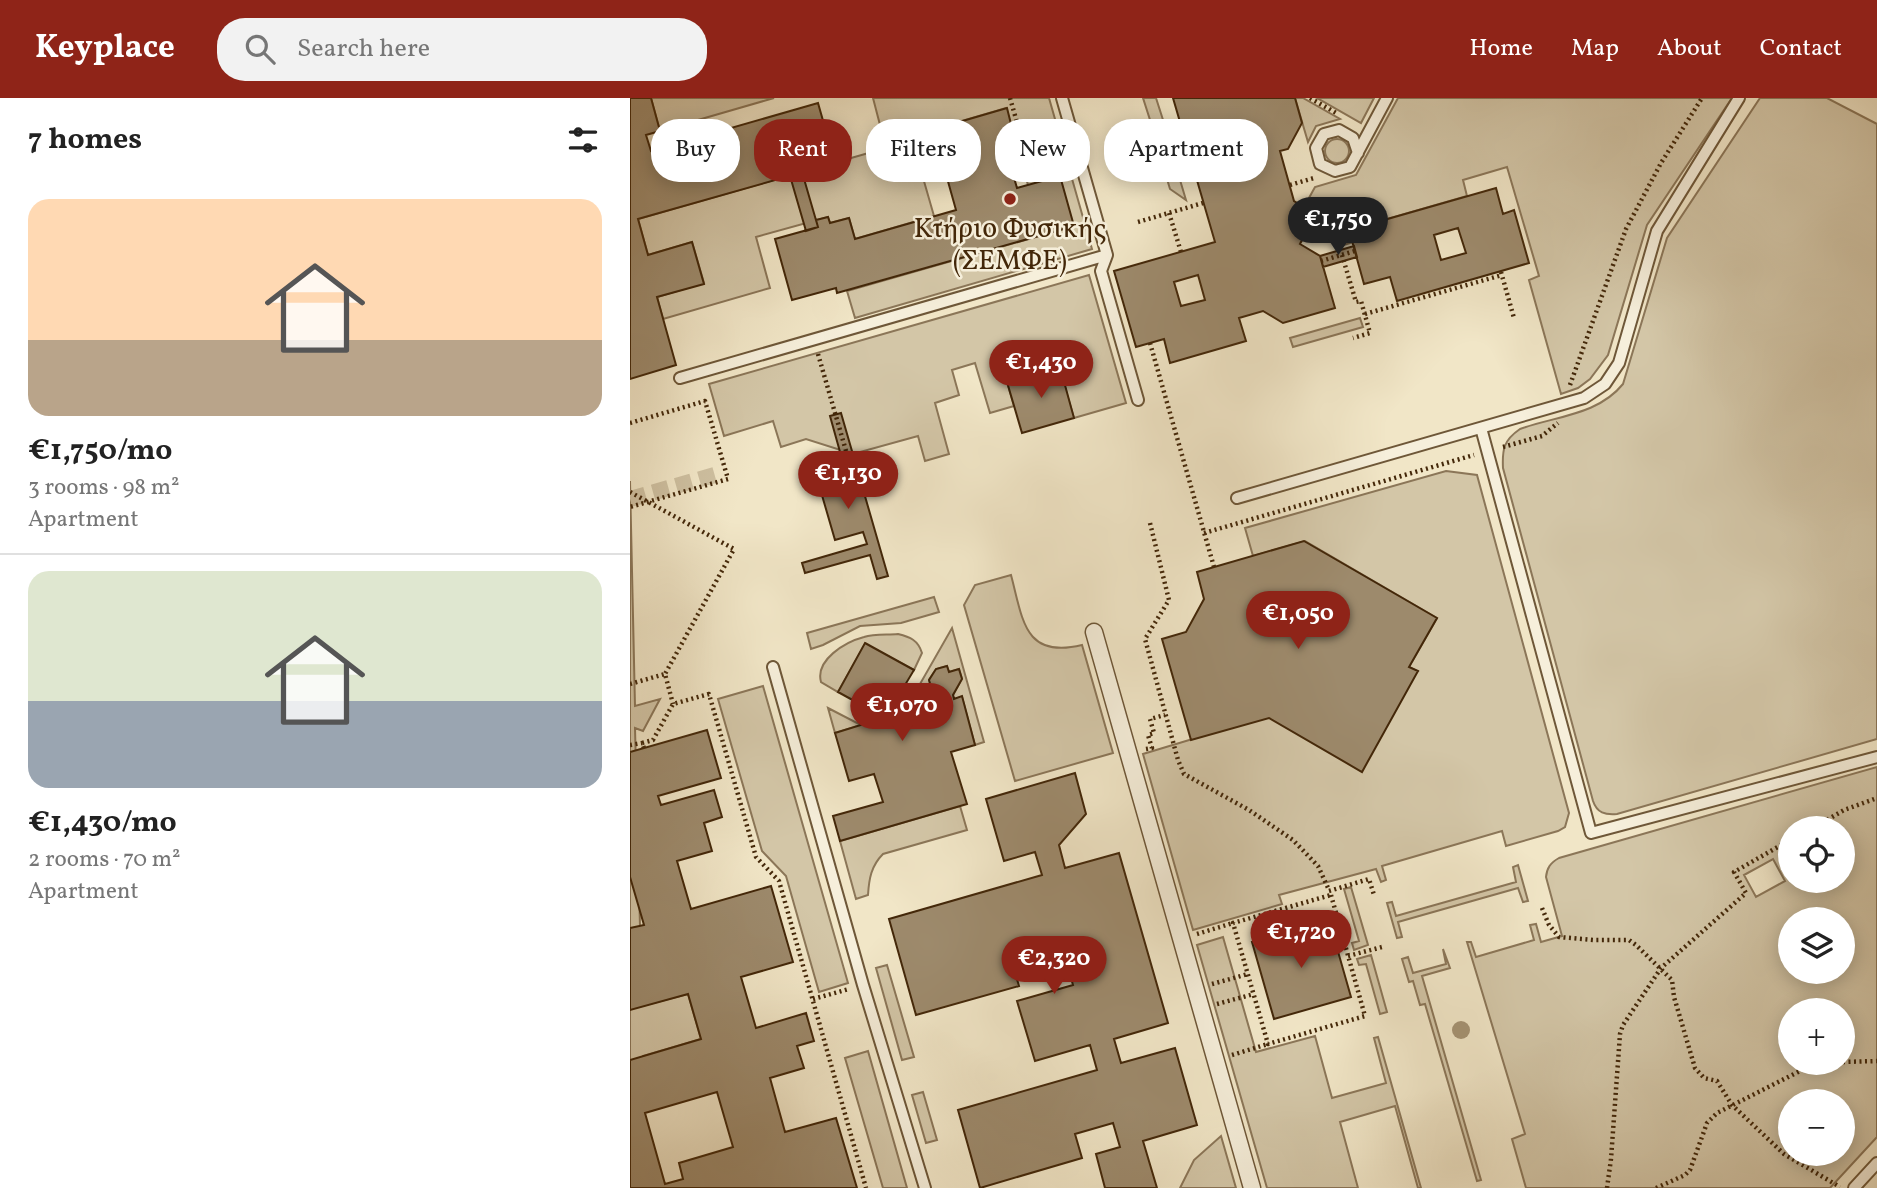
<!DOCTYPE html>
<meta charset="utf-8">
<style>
body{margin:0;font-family:Vollkorn,serif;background:#f2f2f2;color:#222;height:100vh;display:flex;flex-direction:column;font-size:26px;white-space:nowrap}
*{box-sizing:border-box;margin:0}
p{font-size:23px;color:#767676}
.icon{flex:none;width:38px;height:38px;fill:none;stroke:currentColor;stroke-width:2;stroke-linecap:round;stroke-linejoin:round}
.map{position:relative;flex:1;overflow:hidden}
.sheet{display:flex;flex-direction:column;background:#fff;width:630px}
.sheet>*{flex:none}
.top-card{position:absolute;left:21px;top:21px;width:665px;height:63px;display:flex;gap:14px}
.buttons{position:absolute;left:1148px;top:718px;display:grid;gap:14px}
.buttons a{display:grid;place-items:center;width:77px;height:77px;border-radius:50%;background:#fff;box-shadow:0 4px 18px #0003;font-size:35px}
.price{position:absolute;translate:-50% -60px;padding:0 16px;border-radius:24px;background:#8f2418;color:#fff;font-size:23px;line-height:46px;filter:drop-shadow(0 2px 4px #0008)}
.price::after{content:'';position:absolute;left:50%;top:42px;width:21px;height:16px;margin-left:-10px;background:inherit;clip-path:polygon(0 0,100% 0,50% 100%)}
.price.active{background:#222;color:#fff}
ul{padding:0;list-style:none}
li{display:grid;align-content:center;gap:14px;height:371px;padding:0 28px}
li+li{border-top:2px solid #e0e0e0}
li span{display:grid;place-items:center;height:217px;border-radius:21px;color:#555}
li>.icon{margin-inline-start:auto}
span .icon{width:126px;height:126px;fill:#fffc;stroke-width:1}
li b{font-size:30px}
h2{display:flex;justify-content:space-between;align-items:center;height:84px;padding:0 28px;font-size:30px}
.chip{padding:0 24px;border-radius:28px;background:#fff;box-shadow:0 4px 18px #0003;font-size:24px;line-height:63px}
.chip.active{background:#8f2418;color:#fff}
header{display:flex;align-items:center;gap:42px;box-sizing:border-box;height:98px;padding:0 35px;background:#8f2418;color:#fff}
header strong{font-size:33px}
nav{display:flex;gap:38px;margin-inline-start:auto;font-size:24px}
.search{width:490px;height:63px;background:#f2f2f2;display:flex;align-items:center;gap:18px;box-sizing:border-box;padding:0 24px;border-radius:28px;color:#767676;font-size:26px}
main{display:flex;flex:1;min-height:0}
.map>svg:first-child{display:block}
</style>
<header>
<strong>Keyplace</strong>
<div class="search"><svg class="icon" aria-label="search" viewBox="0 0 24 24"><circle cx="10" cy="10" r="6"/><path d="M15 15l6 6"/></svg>Search here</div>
<nav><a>Home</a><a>Map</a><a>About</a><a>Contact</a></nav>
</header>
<main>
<section class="sheet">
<h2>7 homes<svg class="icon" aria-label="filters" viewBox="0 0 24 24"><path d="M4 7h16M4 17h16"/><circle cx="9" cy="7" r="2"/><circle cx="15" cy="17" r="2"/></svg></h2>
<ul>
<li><span style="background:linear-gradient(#ffd9b3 65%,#b9a48a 0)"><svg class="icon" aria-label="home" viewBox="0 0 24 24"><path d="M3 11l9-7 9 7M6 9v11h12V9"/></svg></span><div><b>€1,750/mo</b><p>3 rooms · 98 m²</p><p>Apartment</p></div></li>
<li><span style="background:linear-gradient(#dfe7d0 60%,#9aa5b1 0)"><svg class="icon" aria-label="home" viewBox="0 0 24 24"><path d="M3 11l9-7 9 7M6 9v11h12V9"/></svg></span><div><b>€1,430/mo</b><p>2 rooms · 70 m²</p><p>Apartment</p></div></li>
</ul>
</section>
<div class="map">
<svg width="1247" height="1090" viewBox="0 0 1247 1090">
<rect width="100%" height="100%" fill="#f1e6c7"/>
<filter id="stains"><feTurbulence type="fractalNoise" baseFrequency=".00286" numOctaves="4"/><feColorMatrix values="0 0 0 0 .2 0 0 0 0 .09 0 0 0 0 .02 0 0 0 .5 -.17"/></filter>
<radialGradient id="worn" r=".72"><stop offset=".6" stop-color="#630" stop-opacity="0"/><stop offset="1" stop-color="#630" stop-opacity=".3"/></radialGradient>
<path fill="#d3c6a7" stroke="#8b7658" stroke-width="2" fill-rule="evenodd" d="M21,0H144L30,33Z
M243,0H419L462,151L225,220L217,193L444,128L398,87L376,10L281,38L304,118L225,141L219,120L200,125L198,119L126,139L140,190L33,221L27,199L74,185L62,144L18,157L8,121L256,50Z
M513,0H526L534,25L522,28Z
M665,0H673L710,21L686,28L678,44Z
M687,0H744L731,25Z
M768,0H1102L1017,127L978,257L960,281L948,290L931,296L899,182L909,178L877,69L833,82L837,98L719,132L723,144L711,148L680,128L686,116L674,109L685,89L726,77Z
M1130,0H1197L1247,26V641L987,716C975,717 967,715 963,703L873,370C872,351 874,342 890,331C926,318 968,317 993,286L1037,140Z
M536,35L556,102L540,91L528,51Z
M695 53a12 12 0 1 1 24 0a12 12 0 1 1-24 0Z
M459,177L496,305L444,320L429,269L377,284L384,308L360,315L345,265L322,272L329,297L305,305L319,356L295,363L288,338L223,356L176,341L151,349L143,323L94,338L79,286Z
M730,220L733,229L663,249L660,240Z
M816,373L847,377L939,715L935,729L928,733L876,748L872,733L752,768L756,782L751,784L746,771L649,797L652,806L563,832L513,656L787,573L779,569L807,520L675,443L623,458L615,430Z
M0,383L5,608L30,601L13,633L5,630L12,908L58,896L71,941L13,958L15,1090H0Z
M381,477C393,522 394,561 452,547L483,655L385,683L334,507L345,487Z
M304,499L309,514L271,525L230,528L193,547L181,551L177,535Z
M322,530L354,644L345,647L332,599L324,601L323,597L332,581L329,571L319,574L317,568L306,571L299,582L305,602L310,605L286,593Z
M268,536C280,539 288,542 292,555L284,572L235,546L208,594L191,584C185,562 215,544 234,539C244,536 257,537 268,536Z
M133,588L218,885L189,894L156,778L132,753L88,601Z
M198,610L231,627L205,635Z
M1247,669V1039L1200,1090H896L882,1041L895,1036L837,844H841L846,859L904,842L900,827L906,826L911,844L932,838L916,779C917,770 920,765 929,760ZM1160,730H1213V782H1160ZM1143,761L1155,783L1126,799L1114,777ZM1160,821H1213V873H1160ZM1160,912H1213V964H1160ZM1160,1003H1213V1055H1160Z
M330,708L337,732L253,756C241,768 239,781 238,797L226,801L210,743Z
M888,767L898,803L893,804L888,790L768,824L772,839L767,840L757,805L762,804L766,818L886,784L883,769Z
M721,789L738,847L724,852L722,845L729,843L714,791Z
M593,839L626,954L685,938L702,1000L756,985L744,940L748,939L791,1090H788L765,1008L710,1024L728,1090H637L567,847Z
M813,851L820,870L792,878L851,1082L847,1083L795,906L790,907L783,883L779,884L772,861L778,859L783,875L816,866Z
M741,857L757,914L750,916L736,866L729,867L727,861Z
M257,867L284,959L272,962L246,870Z
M238,953L277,1090H253L215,960Z
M293,994L307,1042L296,1045L282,997Z
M591,1038L606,1090H550L564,1062Z"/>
<path fill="#9d8a6c" stroke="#432709" stroke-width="2" fill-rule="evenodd" d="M0,0H21L30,33L16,37L21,53L188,5L205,65L8,121L18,157L62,144L74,186L27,199L46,267L0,281Z
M543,0H665L672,25L658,51L650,53L664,103L686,116L670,146L690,158L705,210L653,225L633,213L609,220L616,243L540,265L534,241L506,249L484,173L585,144ZM568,177L575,202L551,208L544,184Z
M377,10L385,42L374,45L387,90L430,78L444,128L207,195L206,190L162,202L145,141L188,129L186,122L198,119L200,125L219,120L225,141L326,112L312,62L289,69L281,38Z
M172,74L188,129L176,133L160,78Z
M866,90L873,116L884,112L899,165L767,203L760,179L734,186L719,132ZM828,130L836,155L811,162L804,137Z
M724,148L727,159L693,169L690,158Z
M430,269L444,320L392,335L377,284Z
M211,315L258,478L247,481L240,457L175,475L172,465L237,446L233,434L205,442L189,387L217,379L200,318Z
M674,443L807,520L779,569L788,573L732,674L639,620L561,642L532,541L556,534L574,501L567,474Z
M235,545L284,572L275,587L308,605H310L305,602L299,582L306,571L317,568L319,574L329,571L332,581L323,597L324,601L332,598L345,647L321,654L337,706L210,743L203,718L253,704L244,676L219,683L205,635L231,627L239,611L208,594Z
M77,632L91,680L28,698L31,707L84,692L92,719L74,725L82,753L47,763L61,811L141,788L163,864L111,879L126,930L176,915L184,943L167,948L174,970L140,980L155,1034L206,1020L227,1090H0V962L71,941L58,896L0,912V830L14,827L0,779V654ZM87,994L103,1049L49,1065L53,1081L35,1086L15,1015Z
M445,675L456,716L429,747L435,770L489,755L538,925L484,941L491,965L545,950L567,1027L513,1043L527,1090H475L466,1056L490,1049L483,1025L445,1036L452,1060L350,1090L328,1012L467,972L460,947L405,963L387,903L443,887L439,873L408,882L400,851L380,857L389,888L286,917L259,821L412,777L405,754L374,763L356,701Z
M699,822L721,899L644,921L622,844Z"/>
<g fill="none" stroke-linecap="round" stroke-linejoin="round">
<path stroke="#cec0a1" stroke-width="16" stroke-dasharray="16 8" stroke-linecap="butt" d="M0,401L88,376"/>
<defs>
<path id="service" d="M432,0L477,157L471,173L508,302
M728,55L723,40L709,32L694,36L686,50L690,66L705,73L720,69L757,0
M50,280L477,157
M851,330L961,735L1247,659
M607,400L954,300L975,286L989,265L1027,133L1109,0
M143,569L233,887L295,1090
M1224,1090L1247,1065"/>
<path id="pedestrian" d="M464,534L622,1090"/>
</defs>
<use href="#service" stroke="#6e5738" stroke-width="14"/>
<use href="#pedestrian" stroke="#6e5738" stroke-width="19"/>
<path stroke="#432709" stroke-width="4.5" stroke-dasharray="2 3.5" stroke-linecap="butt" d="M380,0L397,59L432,49
M680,0L708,16
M485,44L551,25
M660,87L684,80
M539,115L551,154
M508,124L573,105
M712,157L726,204L731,203L740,235L723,240
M691,163L725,153
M871,174L884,220
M735,216L872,177
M520,245L584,469
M188,256L225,384
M940,287L996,131L1031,65L1072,0
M0,325L75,303L98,381L0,409
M873,349L912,338L928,325
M0,394L104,451L35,576
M520,425L539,502L515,541L548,662L554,676L619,712L663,742L688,768L699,792
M574,435L844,357
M0,586L35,576L43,606
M0,647L12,645
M14,650L12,645L23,642L43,606L79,596L126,759L149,783L236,1090
M516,651L522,650L518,637L524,635L520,621L535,617
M1183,730L1214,712L1247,700
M699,793L739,781L744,797
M701,797L735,918L638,946L603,825Z
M912,810L919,827L929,839L964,842H999L1006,847L1042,882L1044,899L1065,970L1074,980L1087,983L1102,1007L1154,1056L1210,1089
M567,836L603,825
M718,858L752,849
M582,886L618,876
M183,901L219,891
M587,906L624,896
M602,957L638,946
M1213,964L1247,963
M977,1090L981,1061L990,936L993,927L1031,870L1116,795L1104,774L1160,742
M1026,1090L1055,1077L1060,1072L1077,1025L1087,1015L1172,972L1201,964"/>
<use href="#service" stroke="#f6efdb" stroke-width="10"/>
<use href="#pedestrian" stroke="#f6efdb" stroke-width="16"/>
</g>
<circle fill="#a59374" cx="831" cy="932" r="9"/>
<circle fill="#8f2418" stroke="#f6efdb" stroke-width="2.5" cx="380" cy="101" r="7"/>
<g text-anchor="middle" stroke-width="5" stroke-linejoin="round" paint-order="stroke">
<g font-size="28" fill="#432709" stroke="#f6efdb">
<text x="380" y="139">Κτήριο Φυσικής<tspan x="380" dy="32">(ΣΕΜΦΕ)</tspan></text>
</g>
</g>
<rect width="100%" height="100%" filter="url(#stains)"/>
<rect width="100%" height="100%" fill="url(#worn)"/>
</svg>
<div class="buttons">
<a><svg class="icon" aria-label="locate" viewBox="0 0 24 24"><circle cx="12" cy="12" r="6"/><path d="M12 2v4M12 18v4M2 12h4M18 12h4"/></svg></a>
<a><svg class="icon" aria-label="layers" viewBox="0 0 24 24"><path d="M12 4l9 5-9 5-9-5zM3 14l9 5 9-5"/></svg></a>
<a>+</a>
<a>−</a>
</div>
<b class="price active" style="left:708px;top:159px">€1,750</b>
<b class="price" style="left:411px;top:302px">€1,430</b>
<b class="price" style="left:218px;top:413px">€1,130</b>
<b class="price" style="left:668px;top:553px">€1,050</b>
<b class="price" style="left:272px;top:645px">€1,070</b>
<b class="price" style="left:671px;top:872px">€1,720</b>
<b class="price" style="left:424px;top:898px">€2,320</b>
<div class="top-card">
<a class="chip">Buy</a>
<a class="chip active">Rent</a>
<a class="chip">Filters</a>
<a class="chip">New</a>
<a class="chip">Apartment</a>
</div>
</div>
</main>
